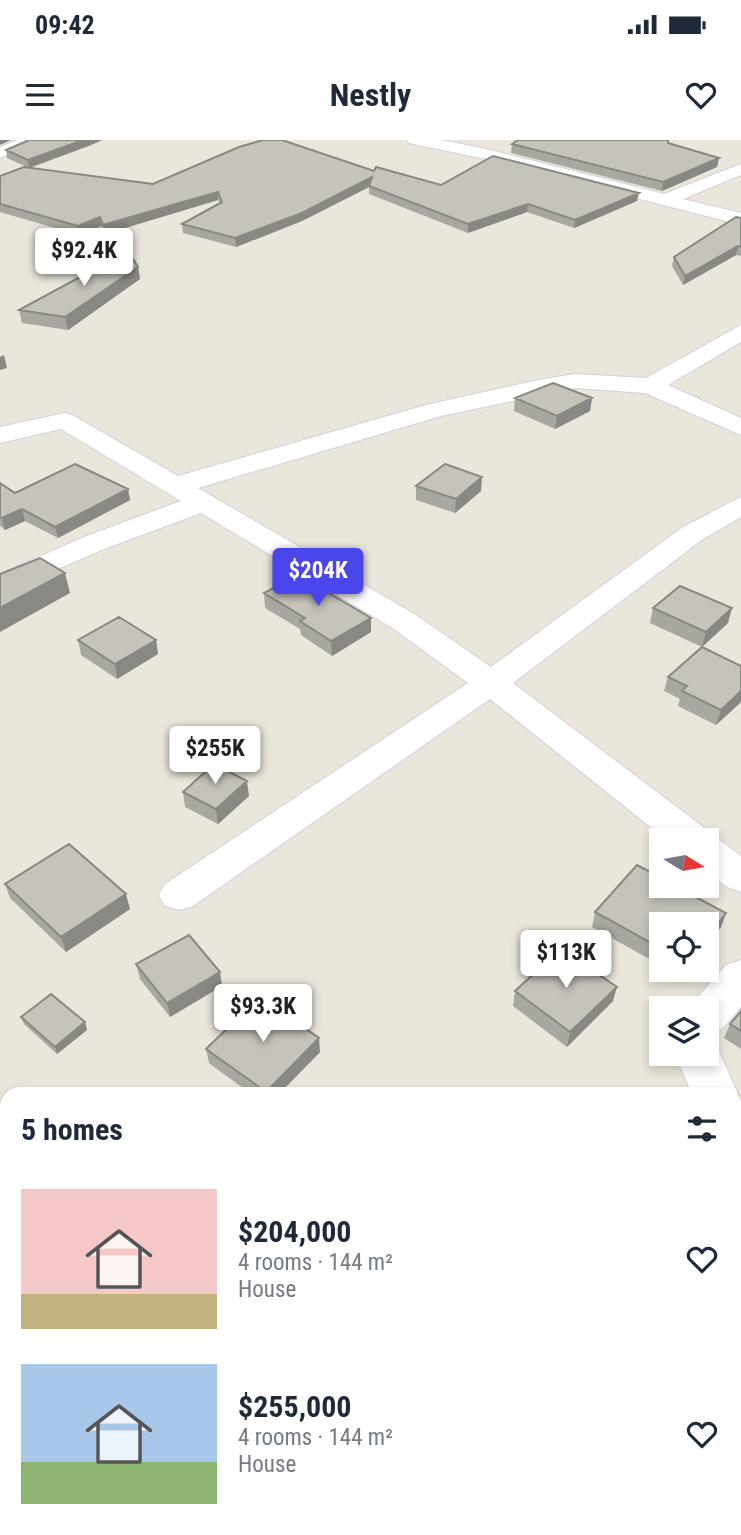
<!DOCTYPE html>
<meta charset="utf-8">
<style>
body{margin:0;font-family:"Roboto Condensed",sans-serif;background:#f2f2f3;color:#1f2937;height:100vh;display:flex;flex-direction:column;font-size:26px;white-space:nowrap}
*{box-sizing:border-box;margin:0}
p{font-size:23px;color:#747a83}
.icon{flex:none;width:38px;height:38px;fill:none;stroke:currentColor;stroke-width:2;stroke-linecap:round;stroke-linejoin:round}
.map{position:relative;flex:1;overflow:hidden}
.details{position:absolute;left:0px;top:947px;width:742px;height:450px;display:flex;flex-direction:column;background:#fff;border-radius:21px 21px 0 0;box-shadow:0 4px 10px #0003}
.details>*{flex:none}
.needle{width:46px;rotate:101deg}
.fabs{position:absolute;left:649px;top:688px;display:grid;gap:14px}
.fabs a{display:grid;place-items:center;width:70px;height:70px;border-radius:0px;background:#fff;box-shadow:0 4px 10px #0003;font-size:35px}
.price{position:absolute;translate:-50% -60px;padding:0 16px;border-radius:7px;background:#fff;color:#222;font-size:23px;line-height:46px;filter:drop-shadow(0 2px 4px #0008)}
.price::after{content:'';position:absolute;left:50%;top:42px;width:21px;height:16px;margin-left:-10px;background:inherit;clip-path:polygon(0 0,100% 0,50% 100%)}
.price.on{background:#4b46eb;color:#fff}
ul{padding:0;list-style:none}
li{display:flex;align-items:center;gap:21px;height:175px;padding:0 21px}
li span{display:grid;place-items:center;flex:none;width:196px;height:140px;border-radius:0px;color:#555}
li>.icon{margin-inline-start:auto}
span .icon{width:84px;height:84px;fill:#fffc;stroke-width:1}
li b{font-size:30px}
h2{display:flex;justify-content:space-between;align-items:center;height:84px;padding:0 21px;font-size:30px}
.status{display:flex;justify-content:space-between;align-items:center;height:49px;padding:0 35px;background:#fff;direction:ltr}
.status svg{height:19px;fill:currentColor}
header{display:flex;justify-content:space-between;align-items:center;height:91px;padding:0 21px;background:#fff;font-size:32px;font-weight:700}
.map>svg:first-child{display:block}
</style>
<div class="status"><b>09:42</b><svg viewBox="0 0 49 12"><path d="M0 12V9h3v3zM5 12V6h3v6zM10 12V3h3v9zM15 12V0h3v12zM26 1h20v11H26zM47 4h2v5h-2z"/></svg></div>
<header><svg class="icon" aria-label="menu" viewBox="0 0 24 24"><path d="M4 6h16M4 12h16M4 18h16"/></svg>Nestly<svg class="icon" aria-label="heart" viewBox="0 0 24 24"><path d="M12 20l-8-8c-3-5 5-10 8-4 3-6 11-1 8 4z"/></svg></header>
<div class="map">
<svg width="741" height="1395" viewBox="0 0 741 1395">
<rect width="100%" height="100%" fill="#eae6db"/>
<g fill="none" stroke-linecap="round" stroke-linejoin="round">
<defs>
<path id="street" d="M18,0H41L0,18V7Z
M407,0H441L482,8L664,54L741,24V35L683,59L741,73V85L481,18L409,3Z
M741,185V202L668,245L741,278V295L645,253L575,248L441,276L198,348L416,475L491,527L683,387L741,357V377L703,399L513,543L707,690L711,698L721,701L741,716V752L727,747L707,732V700H667L490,559L193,766L179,770L165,766L159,755L165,744L468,543L394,489L201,373L104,409L0,454V434L84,397L181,361L61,289L0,303V287L65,273L74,276L178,336L426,265L538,240L575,234L646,238Z
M741,820V867L723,888L707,893V868H688L726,825Z
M707,898L714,900L738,954L735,961V954H692L675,914H707Z
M735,973L741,975V1028L735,1026Z"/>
</defs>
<use href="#street" stroke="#d1d0e0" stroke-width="2"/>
<use href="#street" fill="#fff" fill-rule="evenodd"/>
</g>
<path fill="#a9a8a0" d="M29,0H102L91,5L29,28L7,18L6,10Z
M518,0H669L668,3L719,18L717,27L662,51L511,13L512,4Z
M374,31L441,45L637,61L574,88L527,72L468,93L369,54V47L302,81L236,107L183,93L182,84L220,64L218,60L105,94L102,86L79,95L0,72V36L153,44Z
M741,78V116L736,115L683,145L672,126L674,117Z
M138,127L140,139L68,190L22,183L19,170Z
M515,258H592L590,271L555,289L514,271Z
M0,343L15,353L128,349L130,360L58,398L25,381L5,390L0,386Z
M416,346L481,351L455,373L416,360Z
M264,453L371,492L332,516L301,495L300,489L265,468Z
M653,468L728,483L702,507L650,483Z
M78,500H156L158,514L117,539L81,515Z
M741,526V562L716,585L678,566L680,559L664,551L668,537Z
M183,652L249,656L218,684L185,667Z
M637,725L662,738V746H675L726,773L721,787L707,805V784H662V826L592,787L595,772Z
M5,744L130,769L66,812L10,758Z
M136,824L222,846L170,877L140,839Z
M667,830H688L682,838Z
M515,851L613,861L567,907L513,866Z
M741,871V909L724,898L730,884Z
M21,877L85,882L87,890L57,914L24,884Z
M206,909L320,912L279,954H251L209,923Z
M735,1040H741V1119L738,1120L735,1116Z
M7,1042V1089L0,1079V1047Z"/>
<path fill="#8a8882" d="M0,0H11L0,5Z
M83,0H102L91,5L29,28L28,20Z
M719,18L717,27L662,51L663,42Z
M372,37L369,47L302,81L236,107L235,98Z
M218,52V60L105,94L103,85Z
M639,53L637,61L574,88L575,80Z
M528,64L527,72L468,93V84Z
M100,77L102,86L79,95L78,86Z
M738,106L736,115L683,145L685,136Z
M138,127L140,139L68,190L65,177Z
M4,215L7,228L0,230V217Z
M592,258L590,271L555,289L557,276Z
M482,337L481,351L455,373L456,359Z
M128,349L130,360L58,398L55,387Z
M22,369L25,381L5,390L2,378Z
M65,433L70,453L0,492V468Z
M732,468L728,483L702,507L706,492Z
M371,478V492L332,516L331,501Z
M156,500L158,514L117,539L115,524Z
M741,551V562L716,585L721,570Z
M247,641L249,656L218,684L216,669Z
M126,754L130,769L66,812L61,797Z
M726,773L721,787L707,805V797Z
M684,830H688L682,838Z
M220,832L222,846L170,877L167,863Z
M617,847L613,861L567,907L570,892Z
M85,882L87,890L57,914L55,907Z
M319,898L320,912L279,954H266V952Z"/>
<path fill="#c5c3ba" stroke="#8a8882" stroke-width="2" d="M29,0H83L28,20L6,10Z
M263,0H282L374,31L376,27L441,45L493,16L639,53L575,80L528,64L468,84L369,46L372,37L302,73L235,98L182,84L222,62L218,52L103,85L100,77L78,86L0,64V36L24,27L153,44L239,7Z
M518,0H668V3L719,18L663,42L512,4Z
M736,77L741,78V107L738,106L685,136L674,117Z
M128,111L138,127L65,177L19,170Z
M553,243L592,258L557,276L515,258Z
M75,324L128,349L55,387L22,369L2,378L0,377V343L15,353Z
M445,324L482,337L456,359L416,346Z
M40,418L65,433L0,468V434Z
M298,435L371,478L331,501L300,481L305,478L264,453Z
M680,446L732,468L706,492L653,468Z
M119,477L156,500L115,524L78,500Z
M702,507L741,526V551L721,570L682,551L687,546L668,537Z
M214,624L247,641L216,669L183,652Z
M69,704L126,754L61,797L5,744Z
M637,725L662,738V746H675L726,773L707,797V784H662V809L595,772Z
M189,795L220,832L167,863L136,824Z
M561,809L617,847L570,892L515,851Z
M51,854L85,882L55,907L21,877Z
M260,857L319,898L266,952L206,909Z
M741,871V891L730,884Z
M739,1038L741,1040V1103L735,1096V1040Z
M7,1042V1086L0,1075V1047Z"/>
</svg>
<div class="fabs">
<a><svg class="needle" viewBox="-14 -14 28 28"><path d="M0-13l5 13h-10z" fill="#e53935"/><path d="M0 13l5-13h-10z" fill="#747a83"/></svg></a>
<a><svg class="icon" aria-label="locate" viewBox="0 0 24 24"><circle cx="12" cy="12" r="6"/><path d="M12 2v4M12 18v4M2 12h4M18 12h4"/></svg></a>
<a><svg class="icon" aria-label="layers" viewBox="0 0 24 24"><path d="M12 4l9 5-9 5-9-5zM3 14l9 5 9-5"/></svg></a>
</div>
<b class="price" style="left:84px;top:148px">$92.4K</b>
<b class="price on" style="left:318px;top:468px">$204K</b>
<b class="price" style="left:215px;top:646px">$255K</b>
<b class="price" style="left:566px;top:850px">$113K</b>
<b class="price" style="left:263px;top:904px">$93.3K</b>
<section class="details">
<h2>5 homes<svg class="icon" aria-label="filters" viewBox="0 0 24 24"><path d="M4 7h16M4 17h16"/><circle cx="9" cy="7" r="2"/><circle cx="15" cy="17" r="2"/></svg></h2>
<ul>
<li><span style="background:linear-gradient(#f6c9c9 75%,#c2b280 0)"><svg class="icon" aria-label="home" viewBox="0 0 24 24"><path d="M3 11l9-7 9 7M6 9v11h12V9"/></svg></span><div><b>$204,000</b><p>4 rooms · 144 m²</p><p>House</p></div><svg class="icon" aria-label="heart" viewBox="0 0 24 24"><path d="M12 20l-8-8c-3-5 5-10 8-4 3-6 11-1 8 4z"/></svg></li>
<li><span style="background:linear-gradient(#a9c7e8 70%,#8fb573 0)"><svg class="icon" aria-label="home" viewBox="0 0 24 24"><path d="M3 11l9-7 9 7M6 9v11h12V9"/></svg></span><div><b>$255,000</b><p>4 rooms · 144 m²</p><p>House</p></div><svg class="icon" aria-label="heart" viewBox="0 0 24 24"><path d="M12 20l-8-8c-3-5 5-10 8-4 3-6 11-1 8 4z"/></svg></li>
</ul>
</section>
</div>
